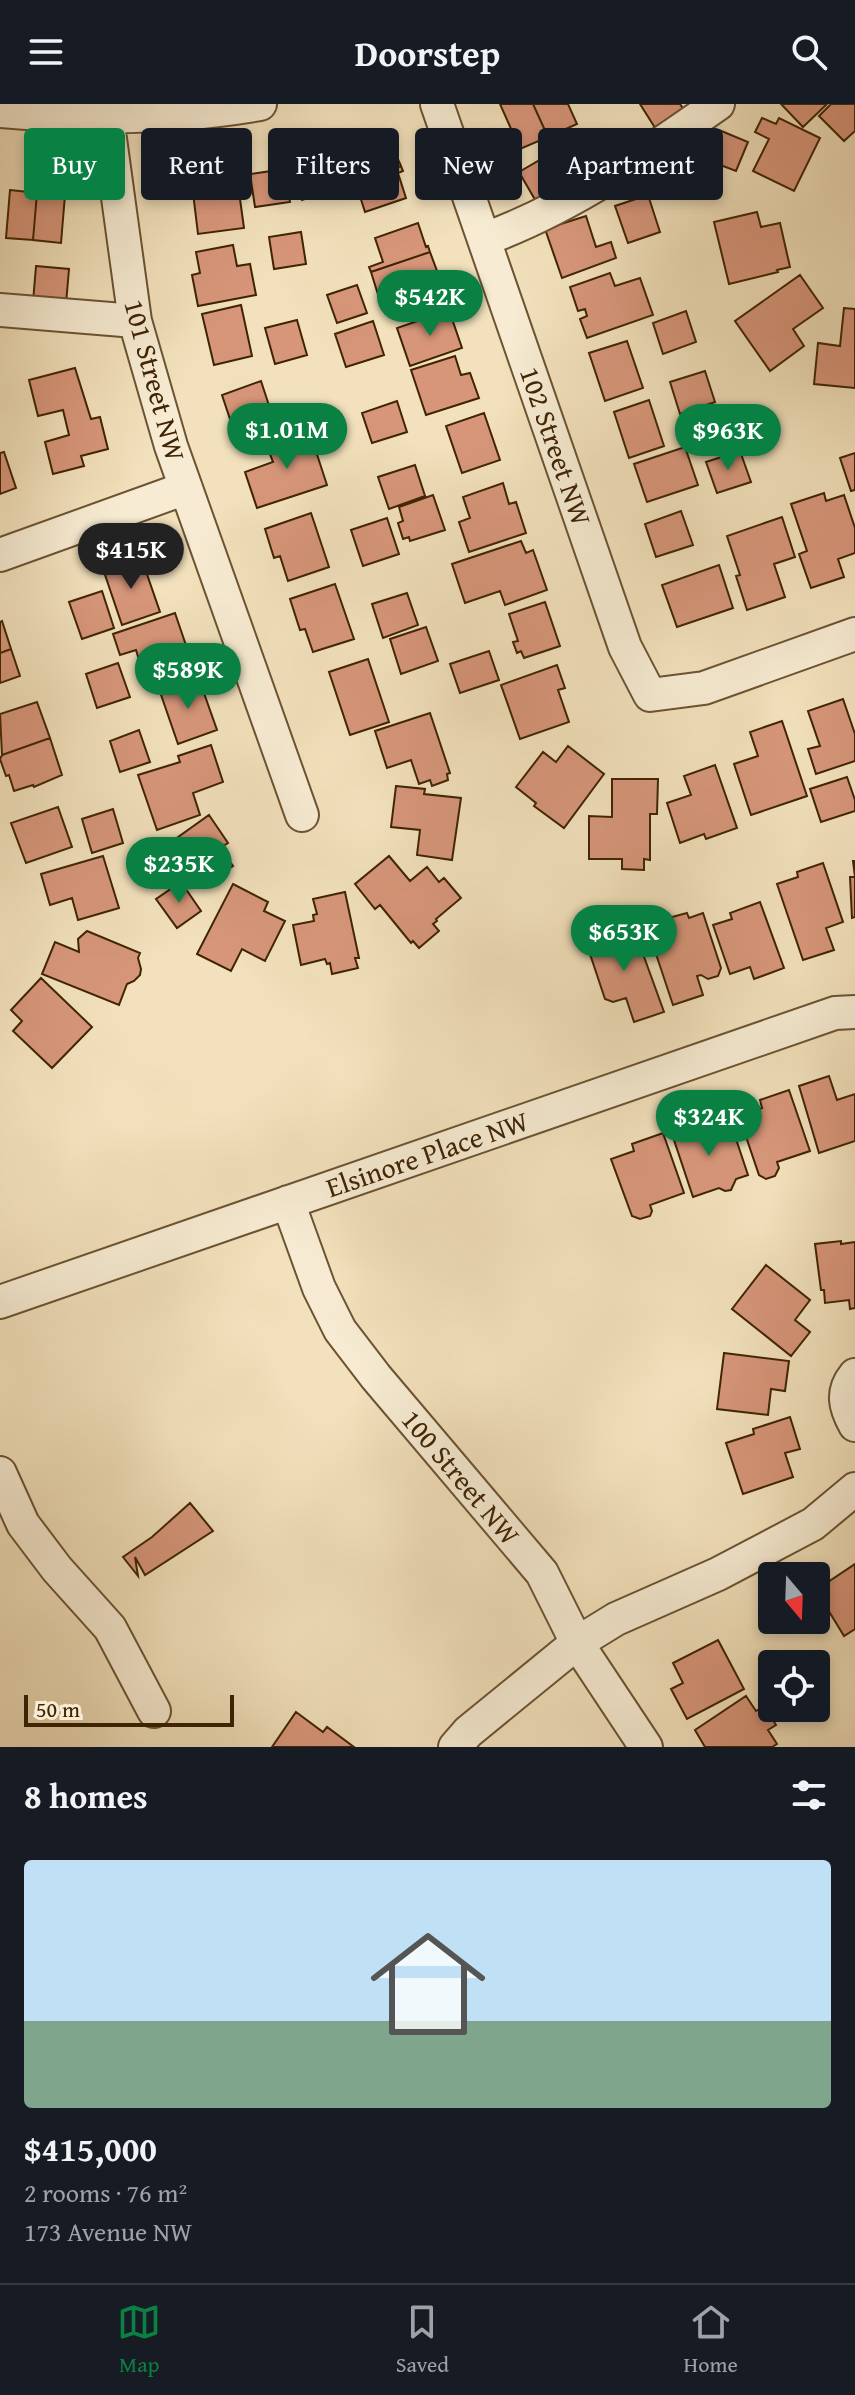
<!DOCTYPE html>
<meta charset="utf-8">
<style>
body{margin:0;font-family:"Gentium Book Plus",serif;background:#242831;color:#f1f3f6;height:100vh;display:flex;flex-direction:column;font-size:30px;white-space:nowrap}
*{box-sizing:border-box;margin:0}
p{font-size:26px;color:#9ea1a6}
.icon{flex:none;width:44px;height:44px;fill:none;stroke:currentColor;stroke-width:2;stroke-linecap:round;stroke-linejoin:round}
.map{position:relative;height:1643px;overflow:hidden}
.sheet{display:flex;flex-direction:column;background:#171b24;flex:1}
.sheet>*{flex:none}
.top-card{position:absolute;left:24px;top:24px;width:808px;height:72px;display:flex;gap:16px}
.needle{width:52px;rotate:161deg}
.fabs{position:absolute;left:758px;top:1458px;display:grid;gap:16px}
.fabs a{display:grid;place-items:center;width:72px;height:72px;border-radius:8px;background:#171b24;box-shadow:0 4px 12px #0003;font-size:40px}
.scale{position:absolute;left:24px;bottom:20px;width:210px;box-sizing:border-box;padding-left:8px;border:4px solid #3f2404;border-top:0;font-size:22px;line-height:28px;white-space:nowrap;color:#3f2404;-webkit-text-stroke:6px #f7ecd3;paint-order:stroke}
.price{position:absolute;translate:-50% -68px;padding:0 18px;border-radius:28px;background:#0b8043;color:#fff;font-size:26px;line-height:52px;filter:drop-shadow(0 2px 4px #0008)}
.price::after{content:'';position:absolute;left:50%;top:48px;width:24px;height:18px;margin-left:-12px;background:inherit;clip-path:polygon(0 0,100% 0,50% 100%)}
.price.current{background:#222;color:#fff}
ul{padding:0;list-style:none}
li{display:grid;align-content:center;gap:16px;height:424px;padding:0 24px}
li span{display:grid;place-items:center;height:248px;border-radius:8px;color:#555}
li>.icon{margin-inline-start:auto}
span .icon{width:144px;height:144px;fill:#fffc;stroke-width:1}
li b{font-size:34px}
h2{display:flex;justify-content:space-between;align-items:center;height:96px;padding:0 24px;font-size:34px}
.chip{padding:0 28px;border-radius:8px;background:#171b24;box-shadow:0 4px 12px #0003;font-size:28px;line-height:72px}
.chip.current{background:#0b8043;color:#fff}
header{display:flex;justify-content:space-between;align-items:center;height:104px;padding:0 24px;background:#171b24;font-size:36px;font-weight:800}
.tabs{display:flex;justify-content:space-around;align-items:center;height:112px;border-top:2px solid #363941;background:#171b24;font-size:22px;color:#9ea1a6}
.tabs a{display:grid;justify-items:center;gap:4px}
.tabs .current{color:#0b8043}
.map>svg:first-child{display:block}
</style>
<header><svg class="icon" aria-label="menu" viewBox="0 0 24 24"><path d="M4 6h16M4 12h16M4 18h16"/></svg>Doorstep<svg class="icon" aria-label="search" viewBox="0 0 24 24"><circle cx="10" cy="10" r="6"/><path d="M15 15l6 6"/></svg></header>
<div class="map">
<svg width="855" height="1643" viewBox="0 0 855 1643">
<rect width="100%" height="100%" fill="#f2e1bc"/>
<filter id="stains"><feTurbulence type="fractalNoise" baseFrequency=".0025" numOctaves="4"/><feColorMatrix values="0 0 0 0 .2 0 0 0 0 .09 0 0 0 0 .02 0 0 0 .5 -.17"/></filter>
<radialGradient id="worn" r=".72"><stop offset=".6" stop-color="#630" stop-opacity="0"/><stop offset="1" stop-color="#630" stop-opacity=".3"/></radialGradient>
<path fill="#d7967a" stroke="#3f2404" stroke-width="2" d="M500,0H533L548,33L520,45Z
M533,0H568L577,20L548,33Z
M640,0H680L686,9L657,27Z
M781,0H827L803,23Z
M831,0H855V27L844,37L819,12Z
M762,14L776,20L779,14L820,34L794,87L753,67L769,35L755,28Z
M719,26L748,38L736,67L707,56Z
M585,32L598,63L573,74L559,43Z
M389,35L401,62L355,77L357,83L343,88L341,83L302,96L295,76L303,73L299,60L336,47L337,52Z
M550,50L567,81L537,99L519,68Z
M401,62L403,67L398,69L406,94L365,108L355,77Z
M285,65L290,98L255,103L250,70Z
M236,66L244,124L198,130L191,72Z
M10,86L37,89L33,136L6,134Z
M37,89L65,91L61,139L33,136Z
M648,91L660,128L628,139L615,102Z
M757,108L761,123L780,119L790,163L777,166L778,168L729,180L714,118Z
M586,112L596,143L611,138L616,154L562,174L545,125Z
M418,119L426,143L428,142L430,148L371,168L369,163L383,158L375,134Z
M301,128L306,160L274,165L269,133Z
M233,141L237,162L250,160L256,191L198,202L192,171L200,169L196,148Z
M430,148L437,167L432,169L436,178L380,197L371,168Z
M36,162L69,165L66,200L33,198Z
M610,169L615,182L640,174L653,211L587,234L580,215L587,212L585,205L578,207L570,183Z
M800,171L823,204L793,225L804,242L770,267L735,217Z
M357,181L367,209L337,219L327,191Z
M241,201L252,252L214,261L202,210Z
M844,204L855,205V284L814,280L818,239L840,242Z
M449,206L462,244L410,262L397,224Z
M686,207L696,238L663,250L653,219Z
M297,216L307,251L275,260L265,224Z
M373,217L384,251L346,263L335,230Z
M627,237L643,284L605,297L589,249Z
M455,252L461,271L470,269L479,294L426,311L411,266Z
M75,264L91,315L100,313L108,345L81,352L84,362L53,370L45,338L69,331L63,306L38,312L29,276Z
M705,267L715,298L680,310L670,278Z
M261,277L278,329L239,342L222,291Z
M649,296L664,342L629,354L614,308Z
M397,297L407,328L372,339L362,309Z
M484,309L500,356L462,369L446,322Z
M309,326L327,381L257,404L245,368L273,358L266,340Z
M685,343L698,381L647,398L634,360Z
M740,347L751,378L717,389L706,358Z
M4,348L16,384L0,390V349Z
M855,349V386L851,387L840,354Z
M415,361L425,392L389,405L378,373Z
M503,379L509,400L516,398L526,429L469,448L459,418L470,414L463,393Z
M824,389L826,397L844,391L855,424V449L838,455L844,473L811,484L799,450L807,447L791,400Z
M433,391L445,426L410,437L409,433L403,435L398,419L403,417L399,403Z
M681,407L693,441L656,453L645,420Z
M311,409L329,463L288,477L280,452L274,454L265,425Z
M782,413L795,453L774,460L785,493L747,506L736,472L740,471L727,432Z
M387,414L399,450L363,462L351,426Z
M521,437L526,449L533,446L547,486L505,501L500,487L465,499L452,460Z
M141,453L160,508L122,521L103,465Z
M719,461L733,504L677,523L662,481Z
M335,480L354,535L313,548L305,525L300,526L290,495Z
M102,487L114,524L82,535L69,498Z
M407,489L418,521L383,534L372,500Z
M545,498L560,542L524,554L521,547L517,549L513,538L518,537L509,510Z
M175,509L192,559L154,572L152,566L143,569L136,546L120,551L113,530Z
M2,517L11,545L0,549V518Z
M426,523L438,557L401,570L390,535Z
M11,545L20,572L0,579V549Z
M489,547L499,576L460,589L450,560Z
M368,555L389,618L350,631L329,568Z
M118,559L130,593L97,604L86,570Z
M557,561L565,584L558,586L569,618L520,635L501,581Z
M199,575L217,626L178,640L160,588Z
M843,595L855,630V657L816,670L808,645L820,642L808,607Z
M37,598L50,634L2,651L0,610Z
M430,609L450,669L447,670L448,676L432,682L430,676L419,680L411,656L387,664L375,627Z
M782,617L807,692L751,711L734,660L758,652L750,628Z
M139,626L150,658L120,668L110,637Z
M50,634L62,671L34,683L33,681L14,687L9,671L6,672L0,655L2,651Z
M211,641L223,678L193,689L200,711L157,726L138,671L180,658L178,652Z
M568,642L604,670L564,724L534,702L536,699L516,683L543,648L556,658Z
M715,661L737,724L706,735L704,730L680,739L667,699L691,691L684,672Z
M847,673L855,696V707L821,718L810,685Z
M612,675H658L657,710H650V756L644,755V766L622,765V755H589V712L612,713Z
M396,682L425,685L424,690L461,694L452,756L417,751L420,726L391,723Z
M58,703L72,743L26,759L11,719Z
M113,705L123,739L92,749L82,715Z
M209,711L228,739L220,744L233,762L201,783L189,765L178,772L160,746Z
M103,752L119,804L78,816L72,794L50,801L41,770Z
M389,752L410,777L427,763L439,778L444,774L461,794L436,815L437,817L433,820L439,827L419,844L413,837L411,839L380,801L375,805L355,780Z
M853,757H855V813L852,814L850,773H855Z
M823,759L843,818L826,824L834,846L803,856L777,780L798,773L797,768Z
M181,778L201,807L177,824L156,795Z
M233,780L268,798L264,807L285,817L265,857L242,845L231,867L197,850Z
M345,788L359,854H355L358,864L332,870L330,859L327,860L325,855L301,861L293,821L314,817L313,811L317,810L313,795Z
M760,798L784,864L754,875L750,863L730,870L713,821L732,815L730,809Z
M687,809L689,814L703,809L721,864L718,872L708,875L701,871L697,872L703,891L673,901L646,820Z
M609,823L613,835L635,828L664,908L634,918L626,894L613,898L605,895L584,832Z
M87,827L140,849L138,854L141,865L140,871L134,877L127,880L119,901L42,870L55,838L79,848L78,835Z
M41,874L92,923L52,964L13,927L22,917L11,906Z
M829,972L837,996L855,990V1037L819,1049L799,982Z
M789,986L810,1047L777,1058L779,1064L775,1072L766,1075L759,1071L739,1012L762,1004L760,996Z
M702,1016L707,1032L732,1023L748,1071L736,1075L731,1086L725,1087L719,1084L693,1093L671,1027Z
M663,1029L684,1089L650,1101L652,1107L650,1112L640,1115L632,1112L611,1055L634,1047L632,1040Z
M841,1137V1140L855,1138V1204L850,1205L849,1196L825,1199L824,1186H821L815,1140Z
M766,1161L810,1196L795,1216L810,1228L791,1252L732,1205Z
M724,1249L789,1257L785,1287L771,1285L768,1311L717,1305Z
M790,1313L800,1345L785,1349L793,1373L743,1390L726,1339L754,1330L753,1325Z
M190,1399L213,1427L145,1471L135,1453L138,1472L123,1453L152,1433Z
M855,1460V1525L844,1532L816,1486Z
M718,1536L744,1585L687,1615L671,1585L683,1579L673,1559Z
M746,1592L756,1607L764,1602L776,1621L768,1626L777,1640L772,1643H705L695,1626Z
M296,1608L323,1628L327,1623L354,1643H272Z"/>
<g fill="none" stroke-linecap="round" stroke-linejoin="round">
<defs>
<path id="minor" d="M437,0L625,543L650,591L704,584L855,530
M0,7C87,15 174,15 260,0
M107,13L135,217L171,342L302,711
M485,135C570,104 644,52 718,0
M0,206L135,217
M0,451L186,384
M288,1098L319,1184L340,1226L376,1273L542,1469L577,1539L646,1643
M0,1198L835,909L855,908
M855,1271C841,1288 845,1303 855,1321
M0,1369L23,1420L57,1465L110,1524L154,1607
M455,1643L468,1628L577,1539L616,1515L718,1470L813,1420L855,1385"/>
</defs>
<use href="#minor" stroke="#6c5332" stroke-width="36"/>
<use href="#minor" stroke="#f7ecd3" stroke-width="32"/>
</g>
<g text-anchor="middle" stroke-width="7" stroke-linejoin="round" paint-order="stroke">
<g font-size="28" fill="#3f2404" stroke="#f7ecd3">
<text transform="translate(155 276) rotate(75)" y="10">101 Street NW</text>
<text transform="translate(556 342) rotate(71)" y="10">102 Street NW</text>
<text transform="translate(427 1050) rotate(-19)" y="10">Elsinore Place NW</text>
<text transform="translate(461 1373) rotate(50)" y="10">100 Street NW</text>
</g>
</g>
<rect width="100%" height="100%" filter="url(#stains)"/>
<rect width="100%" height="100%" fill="url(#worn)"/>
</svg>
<div class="fabs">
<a><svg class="needle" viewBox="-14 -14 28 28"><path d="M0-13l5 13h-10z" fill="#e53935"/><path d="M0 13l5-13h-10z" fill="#9ea1a6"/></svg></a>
<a><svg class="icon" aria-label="locate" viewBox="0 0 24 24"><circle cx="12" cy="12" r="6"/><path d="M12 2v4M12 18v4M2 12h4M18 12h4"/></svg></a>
</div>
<div class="scale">50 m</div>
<b class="price" style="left:430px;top:234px">$542K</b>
<b class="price" style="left:287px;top:367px">$1.01M</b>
<b class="price" style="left:728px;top:368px">$963K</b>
<b class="price current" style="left:131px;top:487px">$415K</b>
<b class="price" style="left:188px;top:607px">$589K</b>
<b class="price" style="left:179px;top:801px">$235K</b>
<b class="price" style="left:624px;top:869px">$653K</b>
<b class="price" style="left:709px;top:1054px">$324K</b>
<div class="top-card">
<a class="chip current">Buy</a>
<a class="chip">Rent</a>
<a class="chip">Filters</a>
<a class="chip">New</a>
<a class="chip">Apartment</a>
</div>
</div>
<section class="sheet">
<h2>8 homes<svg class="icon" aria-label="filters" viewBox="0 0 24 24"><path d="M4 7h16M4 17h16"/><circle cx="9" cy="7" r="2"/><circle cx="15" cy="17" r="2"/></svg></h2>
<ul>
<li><span style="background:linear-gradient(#bfe0f5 65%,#7fa58c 0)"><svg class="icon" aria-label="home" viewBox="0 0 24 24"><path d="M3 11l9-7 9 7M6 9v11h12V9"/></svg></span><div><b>$415,000</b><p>2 rooms · 76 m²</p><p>173 Avenue NW</p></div></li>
</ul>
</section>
<nav class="tabs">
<a class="current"><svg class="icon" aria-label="map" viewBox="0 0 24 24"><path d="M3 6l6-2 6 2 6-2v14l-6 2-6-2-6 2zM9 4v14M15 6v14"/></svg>Map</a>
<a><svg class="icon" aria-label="saved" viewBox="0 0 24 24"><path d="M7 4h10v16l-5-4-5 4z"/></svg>Saved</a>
<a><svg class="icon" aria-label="home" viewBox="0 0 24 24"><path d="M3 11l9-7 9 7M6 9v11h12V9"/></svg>Home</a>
</nav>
